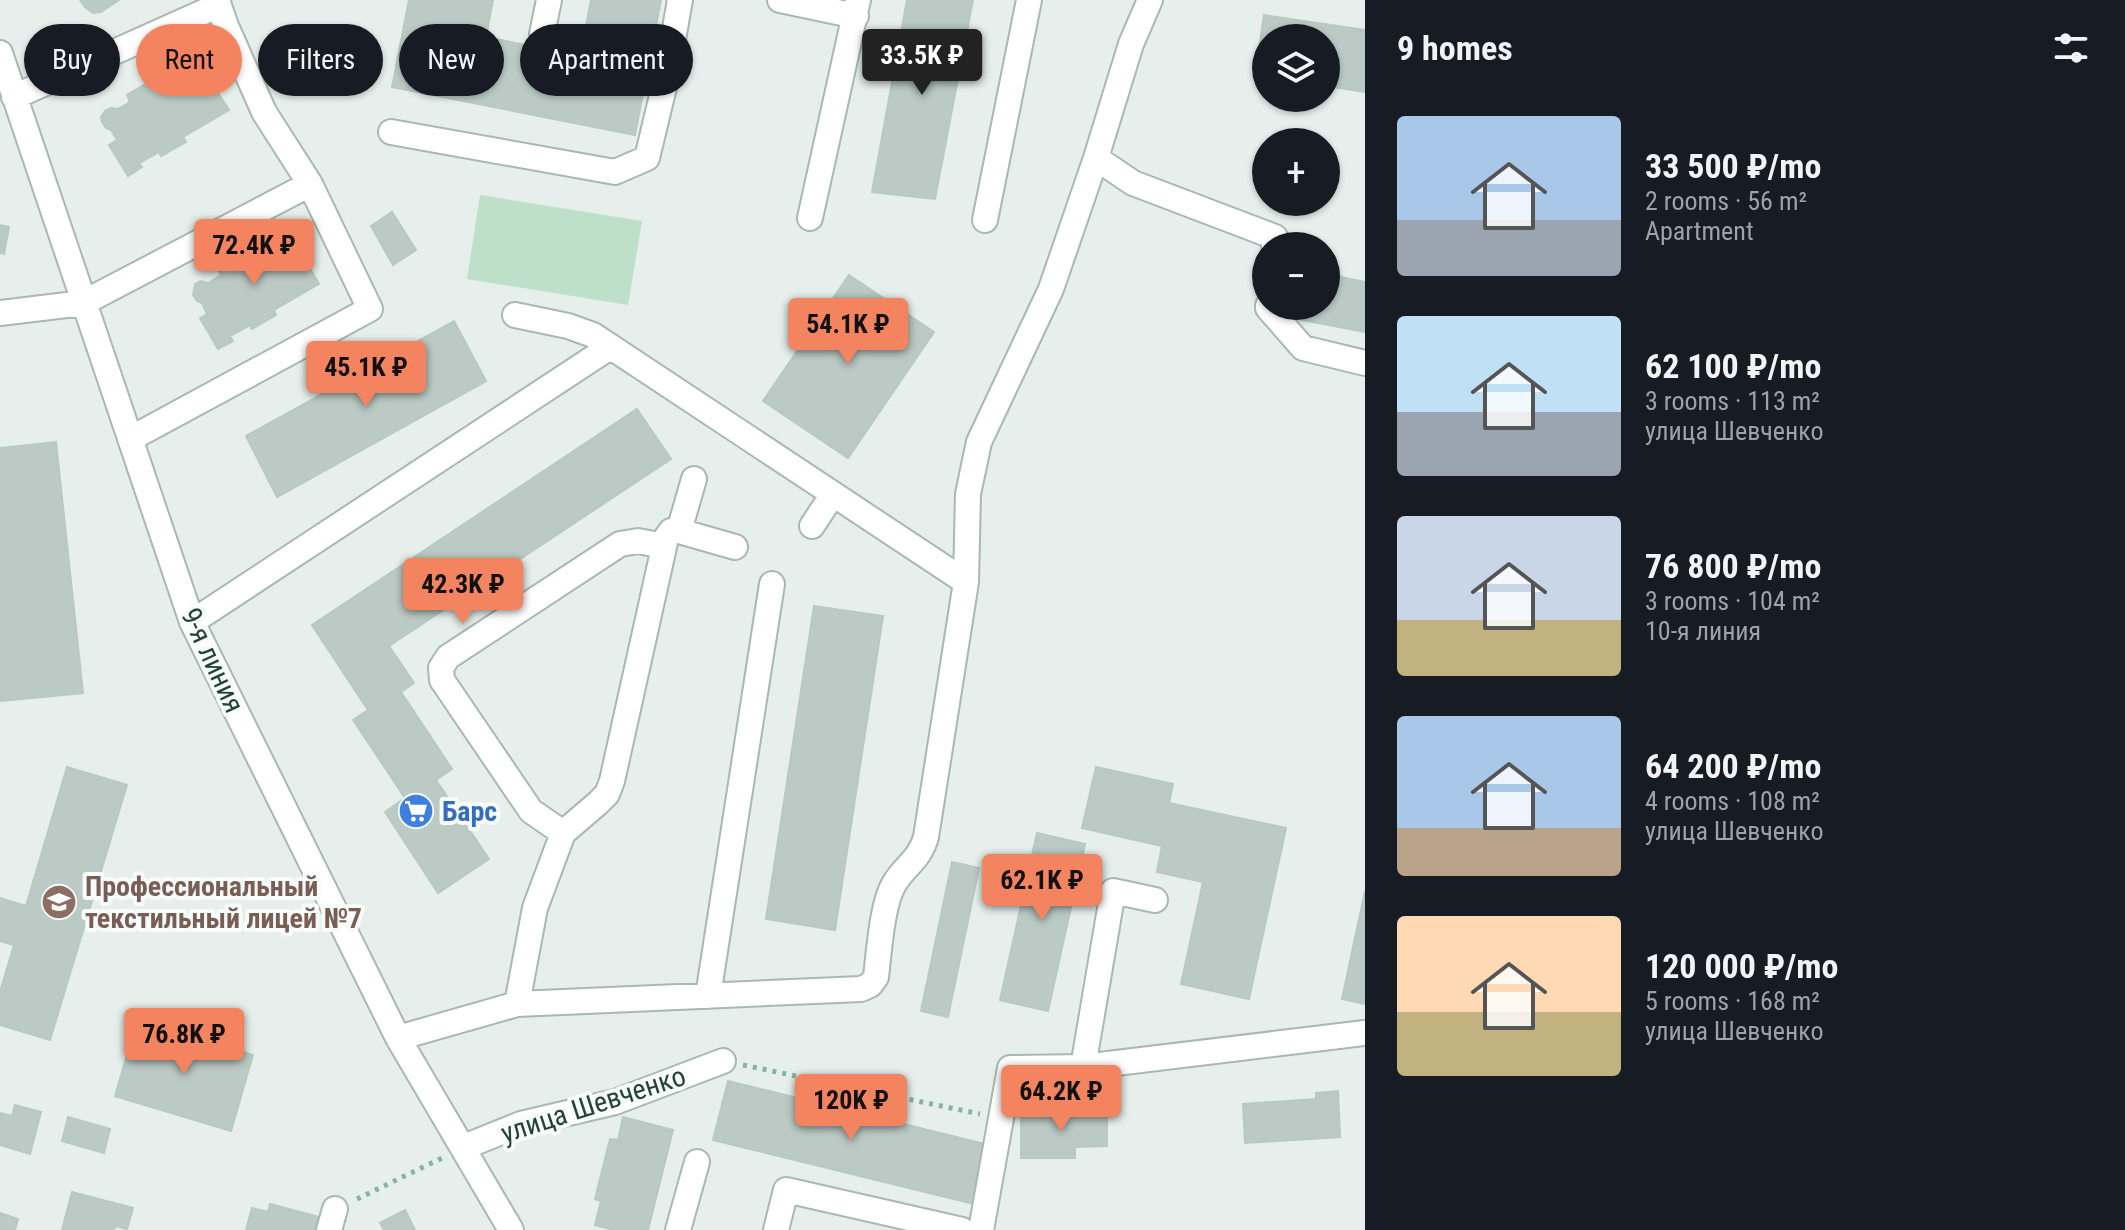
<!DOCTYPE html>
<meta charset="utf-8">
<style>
body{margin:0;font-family:"Roboto Condensed",sans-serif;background:#20242c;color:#f1f3f6;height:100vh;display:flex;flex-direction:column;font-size:30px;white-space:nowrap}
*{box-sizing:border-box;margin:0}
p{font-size:26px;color:#9ea1a6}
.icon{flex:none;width:44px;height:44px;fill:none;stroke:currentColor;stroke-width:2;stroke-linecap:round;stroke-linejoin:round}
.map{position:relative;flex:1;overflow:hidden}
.details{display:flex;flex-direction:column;background:#171b24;width:760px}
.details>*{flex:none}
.banner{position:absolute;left:24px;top:24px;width:760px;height:72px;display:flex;gap:16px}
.fabs{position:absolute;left:1252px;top:24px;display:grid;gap:16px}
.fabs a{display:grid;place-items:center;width:88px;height:88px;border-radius:50%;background:#171b24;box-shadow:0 2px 6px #0004;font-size:40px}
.price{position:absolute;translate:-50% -68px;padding:0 18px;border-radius:8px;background:#f4845f;color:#111;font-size:26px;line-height:52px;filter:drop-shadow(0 2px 4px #0008)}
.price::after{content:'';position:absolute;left:50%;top:48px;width:24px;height:18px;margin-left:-12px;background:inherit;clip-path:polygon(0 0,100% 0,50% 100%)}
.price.on{background:#222;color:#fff}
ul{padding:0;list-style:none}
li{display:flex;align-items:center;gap:24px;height:200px;padding:0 32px}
li span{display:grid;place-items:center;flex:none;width:224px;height:160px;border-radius:8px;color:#555}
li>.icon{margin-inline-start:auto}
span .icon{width:96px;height:96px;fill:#fffc;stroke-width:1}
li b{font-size:34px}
h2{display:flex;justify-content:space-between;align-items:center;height:96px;padding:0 32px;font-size:34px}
.tag{padding:0 28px;border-radius:36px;background:#171b24;box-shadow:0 2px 6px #0004;font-size:28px;line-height:72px}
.tag.on{background:#f4845f;color:#111}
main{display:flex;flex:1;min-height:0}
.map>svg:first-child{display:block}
</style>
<main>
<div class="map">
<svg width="1365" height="1230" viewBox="0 0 1365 1230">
<rect width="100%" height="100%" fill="#e6efeb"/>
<path fill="#bfe0c8" d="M480,195L642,221L628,305L467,279Z"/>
<path fill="#bbcac4" stroke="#b8c9c2" stroke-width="2" d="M80,0H119L101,12L93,13L85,7Z
M409,0H493L486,37L580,56L591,0H661L635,135L392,87Z
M907,0H973L935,199L872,192Z
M1264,15L1365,30V92L1326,86V38H1266V77L1255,76Z
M204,58L221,87L216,90L229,110L183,137L186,142L161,156L159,152L139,163L142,167L128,176L109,145L117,140L111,130L106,128L102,122L101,117L105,111L111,108L118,109L130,102L127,95L186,60L190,66Z
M392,212L416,250L393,265L371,226Z
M0,225L9,227L4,254L0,253Z
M294,232L311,261L307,263L319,284L274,310L276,315L252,329L250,325L230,336L233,341L218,349L200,318L207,314L202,303L197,301L193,295L195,284L201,281L208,283L221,275L217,268L277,233L281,240Z
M1326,274L1365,282V332L1297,319L1299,306H1326Z
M849,275L934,332L848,458L763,401Z
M454,321L486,381L277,497L246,436Z
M637,409L671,459L389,646L414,683L401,692L452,769L436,780L489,859L438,893L385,812L405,798L353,720L368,710L312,625Z
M56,442L83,693L0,701V448Z
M814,606L883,616L835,930L766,919Z
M67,767L127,785L50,1040L0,1025V992L14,945L0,941V898L26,906Z
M1096,767L1173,784L1169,803L1286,828L1249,999L1181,984L1203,882L1157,872L1162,846L1082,828Z
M1037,833L1085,844L1048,1011L1000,1000Z
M952,862L979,868L948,1017L921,1011Z
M1365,891V1004L1342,999Z
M137,1021L253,1055L231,1131L115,1096Z
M728,1081L989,1145L974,1204L713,1140Z
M1338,1091L1340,1137L1245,1143L1243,1104L1316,1099V1093Z
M15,1105L41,1112L30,1154L0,1145V1113L12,1116Z
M1021,1112H1107V1146L1075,1147V1158H1021Z
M68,1117L110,1129L104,1153L62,1141Z
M623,1117L673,1130L648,1230H614L595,1225L601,1201L595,1199L610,1139L618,1140Z
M72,1192L133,1208L127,1229L115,1226L114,1230H62Z
M270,1204L319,1217L315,1230H246L252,1208L268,1212Z
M405,1210L415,1230H384L380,1223Z
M0,1213L18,1219L15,1230H0Z"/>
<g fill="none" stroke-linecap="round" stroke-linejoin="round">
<defs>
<path id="minor" d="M217,0L226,26L264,112L310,184
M780,0L856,16
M1150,0L1131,44L1096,158L1133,183L1275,237L1274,246
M542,34L549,0
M0,53L192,622L398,1038L511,1230
M14,97L219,5
M391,132L615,172L647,158L666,79L680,0
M810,218L858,0
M985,220L1029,0
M1268,306V308L1303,348L1365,363
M0,313L83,303L310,184L370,309L130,439
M515,315L568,326L593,335L966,582
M812,526L833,494
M679,531L694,479
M192,622L610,347
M563,833L531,811L442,680L441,668L448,657L620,544L638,541L664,546
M708,996L772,584
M517,1004L861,989L870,985L876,977C879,952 882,904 894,884C905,865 919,861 926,837L966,582L968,494L979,442L1051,289L1096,158
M398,1038L517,1004L535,908L563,833L598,803L607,794L612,781L666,538L671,531H679L735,547
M1083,1067L1113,891L1155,900
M464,1147L521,1124L615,1102L723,1061
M329,1230L335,1209
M678,1230L697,1162
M776,1230L786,1190L962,1230
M981,1230L1010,1068L1083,1067L1365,1033"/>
</defs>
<use href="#minor" stroke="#a8b8b2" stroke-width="28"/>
<path stroke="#86b3a5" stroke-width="5" stroke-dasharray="4 6" stroke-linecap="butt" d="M743,1065L980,1114
M357,1199L442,1158"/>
<use href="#minor" stroke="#fff" stroke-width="24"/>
</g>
<defs>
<symbol id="supermarket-disc" viewBox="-11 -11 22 22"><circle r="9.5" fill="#3f7fe0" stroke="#f7fbf9"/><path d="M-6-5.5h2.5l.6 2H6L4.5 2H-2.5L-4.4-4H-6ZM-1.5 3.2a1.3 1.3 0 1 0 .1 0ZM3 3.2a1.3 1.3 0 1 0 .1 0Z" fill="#fff"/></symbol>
<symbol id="university-disc" viewBox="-11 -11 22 22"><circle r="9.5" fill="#8d6e63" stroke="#f7fbf9"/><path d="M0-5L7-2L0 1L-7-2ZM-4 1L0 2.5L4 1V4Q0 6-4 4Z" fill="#fff"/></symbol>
</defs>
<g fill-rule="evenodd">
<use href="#supermarket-disc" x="396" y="791" width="40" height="40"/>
<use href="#university-disc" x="39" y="882" width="40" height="40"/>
</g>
<g text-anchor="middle" stroke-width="8" stroke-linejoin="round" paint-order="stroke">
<g font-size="28" fill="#24423a" stroke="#f7fbf9">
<text transform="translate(213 660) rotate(65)" y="10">9-я линия</text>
<text transform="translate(593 1104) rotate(-18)" y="10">улица Шевченко</text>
</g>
<g font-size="28" font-weight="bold" fill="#366cbe" stroke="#f7fbf9" text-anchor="start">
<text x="442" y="821">Барс</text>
</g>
<g font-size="28" font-weight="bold" fill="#785e54" stroke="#f7fbf9" text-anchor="start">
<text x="85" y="896">Профессиональный<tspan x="85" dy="32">текстильный лицей №7</tspan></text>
</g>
</g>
</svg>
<div class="fabs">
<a><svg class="icon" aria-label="layers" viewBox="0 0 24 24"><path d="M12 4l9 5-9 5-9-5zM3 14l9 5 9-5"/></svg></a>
<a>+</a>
<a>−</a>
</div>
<b class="price on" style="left:922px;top:97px">33.5K ₽</b>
<b class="price" style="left:254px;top:287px">72.4K ₽</b>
<b class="price" style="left:848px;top:366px">54.1K ₽</b>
<b class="price" style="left:366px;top:409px">45.1K ₽</b>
<b class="price" style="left:463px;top:626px">42.3K ₽</b>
<b class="price" style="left:1042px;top:922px">62.1K ₽</b>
<b class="price" style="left:184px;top:1076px">76.8K ₽</b>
<b class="price" style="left:1061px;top:1133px">64.2K ₽</b>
<b class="price" style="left:851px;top:1142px">120K ₽</b>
<div class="banner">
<a class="tag">Buy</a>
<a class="tag on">Rent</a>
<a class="tag">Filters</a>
<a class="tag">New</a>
<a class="tag">Apartment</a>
</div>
</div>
<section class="details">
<h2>9 homes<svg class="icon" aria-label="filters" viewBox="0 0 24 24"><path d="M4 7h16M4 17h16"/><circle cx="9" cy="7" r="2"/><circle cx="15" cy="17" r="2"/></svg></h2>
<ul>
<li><span style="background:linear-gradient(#a9c7e8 65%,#9aa5b1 0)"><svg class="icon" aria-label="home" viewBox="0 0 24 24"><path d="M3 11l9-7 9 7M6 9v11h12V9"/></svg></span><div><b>33 500 ₽/mo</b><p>2 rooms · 56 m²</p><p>Apartment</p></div></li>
<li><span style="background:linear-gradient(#bfe0f5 60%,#9aa5b1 0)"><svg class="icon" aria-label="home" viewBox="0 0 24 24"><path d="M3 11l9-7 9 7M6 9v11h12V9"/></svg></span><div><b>62 100 ₽/mo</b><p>3 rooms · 113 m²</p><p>улица Шевченко</p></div></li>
<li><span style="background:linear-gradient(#c9d6e8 65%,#c2b280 0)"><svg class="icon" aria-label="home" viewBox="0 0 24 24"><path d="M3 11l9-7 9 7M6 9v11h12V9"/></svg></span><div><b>76 800 ₽/mo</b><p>3 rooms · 104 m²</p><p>10-я линия</p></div></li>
<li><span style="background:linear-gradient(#a9c7e8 70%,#b9a48a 0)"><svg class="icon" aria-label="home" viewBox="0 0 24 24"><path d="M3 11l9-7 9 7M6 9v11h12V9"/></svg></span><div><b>64 200 ₽/mo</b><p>4 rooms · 108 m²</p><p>улица Шевченко</p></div></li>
<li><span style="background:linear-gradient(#ffd9b3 60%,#c2b280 0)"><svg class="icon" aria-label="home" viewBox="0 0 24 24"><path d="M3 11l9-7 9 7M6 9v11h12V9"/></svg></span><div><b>120 000 ₽/mo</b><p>5 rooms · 168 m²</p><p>улица Шевченко</p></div></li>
</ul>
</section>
</main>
